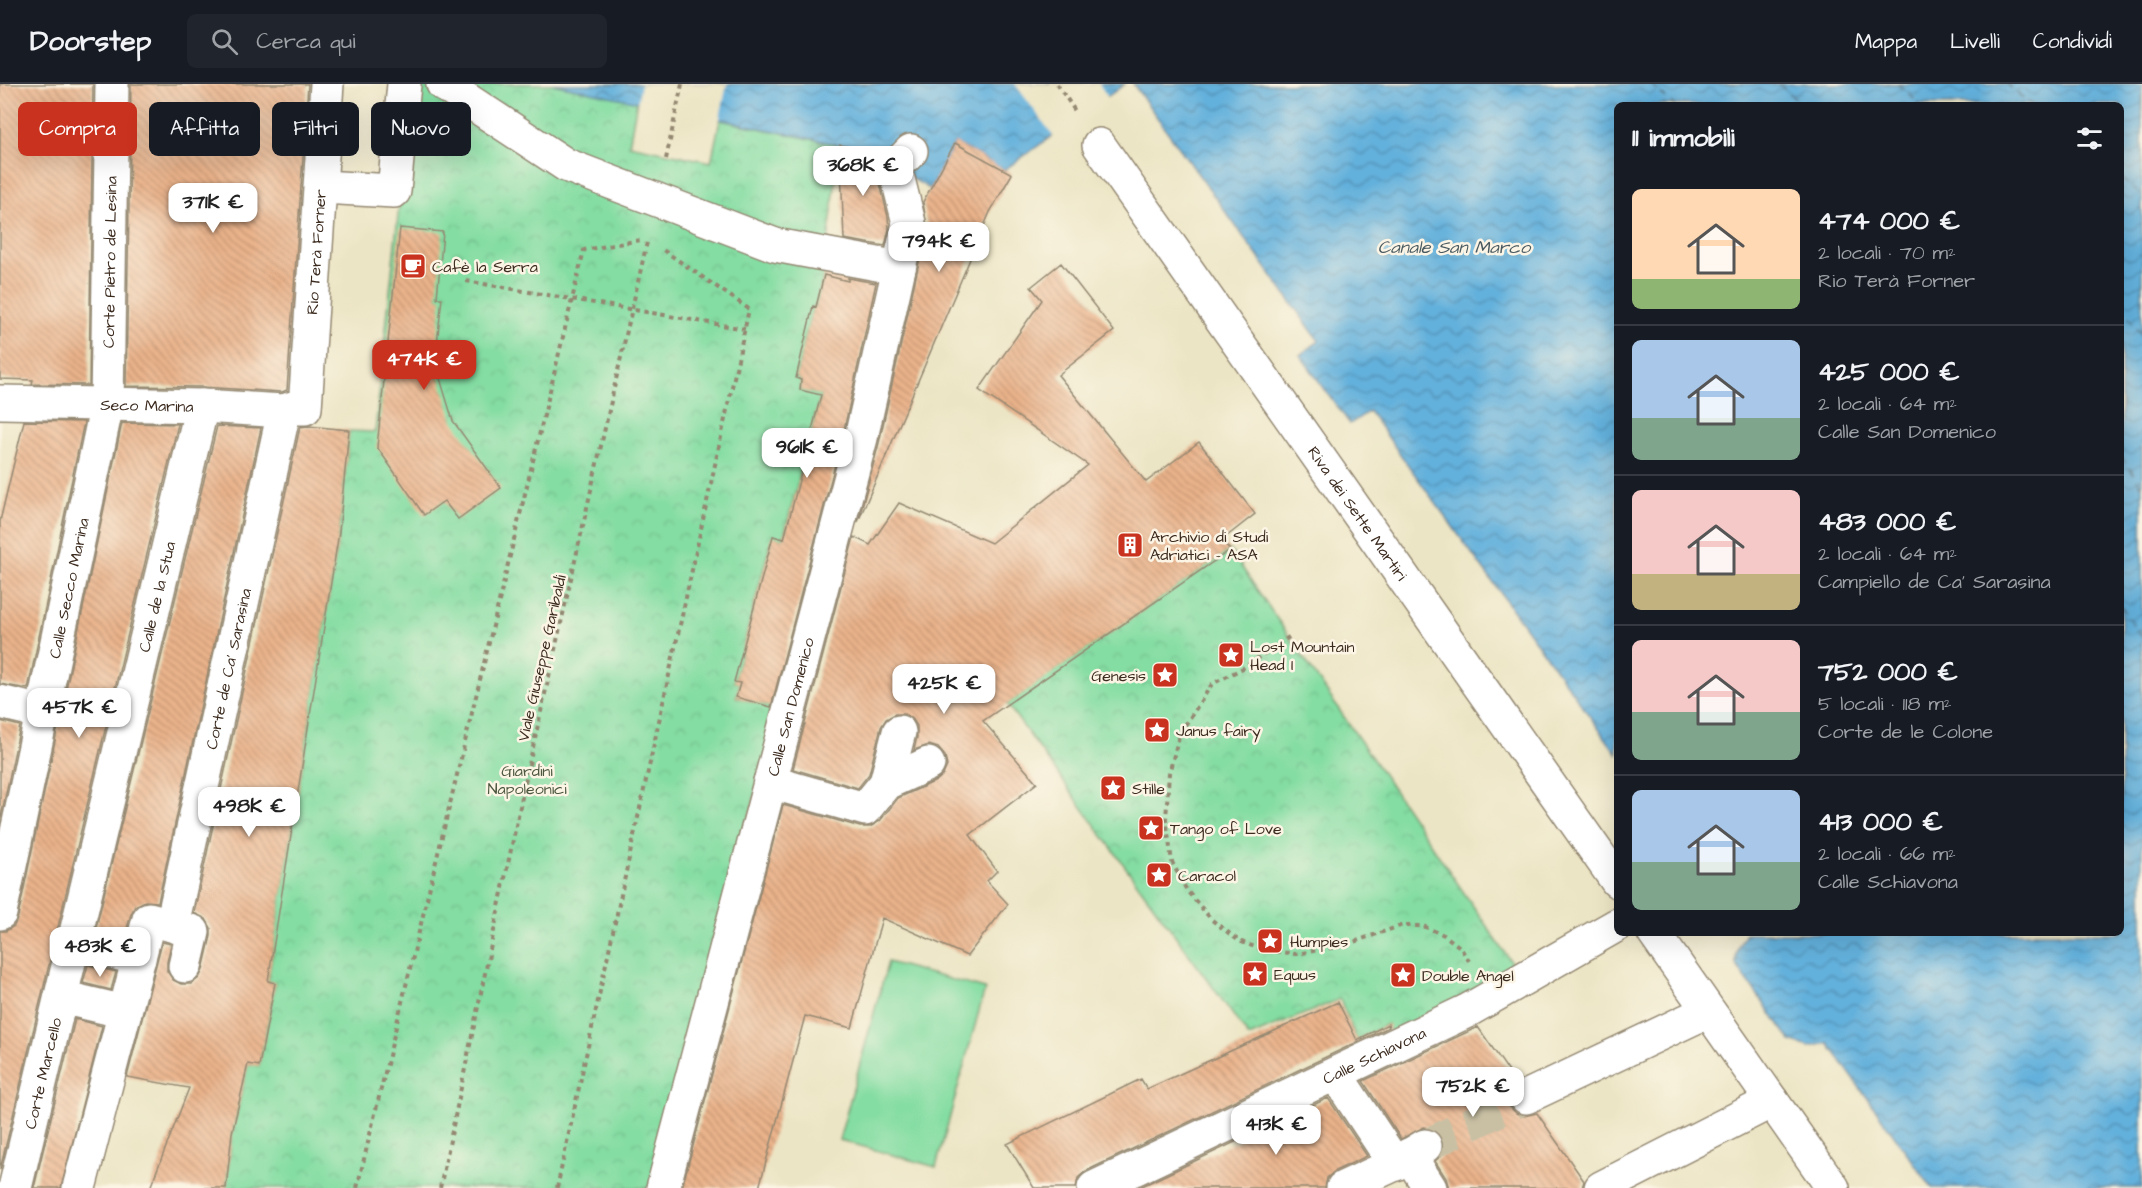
<!DOCTYPE html>
<html lang="it">
<meta charset="utf-8">
<style>
body{margin:0;font-family:"Architects Daughter",sans-serif;background:#20242c;color:#f1f3f6;height:100vh;display:flex;flex-direction:column;font-size:22px;white-space:nowrap}
*{box-sizing:border-box;margin:0}
p{font-size:20px;color:#9ea1a6}
.icon{flex:none;width:33px;height:33px;fill:none;stroke:currentColor;stroke-width:2;stroke-linecap:round;stroke-linejoin:round}
.map{position:relative;flex:1;overflow:hidden}
.panel{position:absolute;left:1614px;top:18px;width:510px;height:834px;display:flex;flex-direction:column;background:#171b24;border-radius:9px;box-shadow:0 6px 24px #0002}
.panel>*{flex:none}
.hud{position:absolute;left:18px;top:18px;width:570px;height:54px;display:flex;gap:12px}
.price{position:absolute;translate:-50% -51px;padding:0 14px;border-radius:12px;background:#fff;color:#222;font-size:20px;line-height:39px;filter:drop-shadow(0 2px 3px #0008)}
.price::after{content:'';position:absolute;left:50%;top:36px;width:18px;height:14px;margin-left:-9px;background:inherit;clip-path:polygon(0 0,100% 0,50% 100%)}
.price.active{background:#c8321e;color:#fff}
ul{padding:0;list-style:none}
li{display:flex;align-items:center;gap:18px;height:150px;padding:0 18px}
li+li{border-top:2px solid #363941}
li span{display:grid;place-items:center;flex:none;width:168px;height:120px;border-radius:9px;color:#555}
li>.icon{margin-inline-start:auto}
span .icon{width:72px;height:72px;fill:#fffc;stroke-width:1}
li b{font-size:26px}
h2{display:flex;justify-content:space-between;align-items:center;height:72px;padding:0 18px;font-size:26px}
.chip{padding:0 21px;border-radius:9px;background:#171b24;box-shadow:0 6px 24px #0002;font-size:21px;line-height:54px}
.chip.active{background:#c8321e;color:#fff}
header{display:flex;align-items:center;gap:36px;box-sizing:border-box;height:84px;padding:0 30px;background:#171b24;border-bottom:2px solid #363941}
header strong{font-size:28px}
nav{display:flex;gap:33px;margin-inline-start:auto;font-size:21px}
.search{width:420px;height:54px;background:#20242c;display:flex;align-items:center;gap:15px;box-sizing:border-box;padding:0 21px;border-radius:9px;color:#9ea1a6;font-size:22px}
.map>svg:first-child{display:block}
</style>
<header>
<strong>Doorstep</strong>
<div class="search"><svg class="icon" aria-label="search" viewBox="0 0 24 24"><circle cx="10" cy="10" r="6"/><path d="M15 15l6 6"/></svg>Cerca qui</div>
<nav><a>Mappa</a><a>Livelli</a><a>Condividi</a></nav>
</header>
<div class="map">
<svg width="2142" height="1104" viewBox="0 0 2142 1104">
<defs>
<pattern id="park-crowns" width="20" height="18" patternUnits="userSpaceOnUse" patternTransform="scale(1.5)"><rect width="20" height="18" fill="#84dda3"/><path d="M2 6a3 3 0 1 1 6 0M12 15a3 3 0 1 1 6 0" fill="none" stroke="#73be8c"/></pattern>
<pattern id="water-waves" width="16" height="10" patternUnits="userSpaceOnUse" patternTransform="scale(1.5)"><rect width="16" height="10" fill="#62b0dc"/><path d="M0 5q4-4 8 0t8 0" fill="none" stroke="#528fb2"/></pattern>
<pattern id="building-back-hatch" width="6" height="6" patternUnits="userSpaceOnUse" patternTransform="scale(1.5)"><rect width="6" height="6" fill="#eab38b"/><path d="M-1 5l2 2M0 0l6 6M5-1l2 2" fill="none" stroke="#bf9271"/></pattern>
</defs>
<rect width="100%" height="100%" fill="#fcf5e5"/>
<filter id="ink" filterUnits="userSpaceOnUse"><feTurbulence type="fractalNoise" baseFrequency=".0167" numOctaves="2"/><feDisplacementMap in="SourceGraphic" scale="12" xChannelSelector="R" yChannelSelector="G"/><feConvolveMatrix kernelMatrix="1 2 1 2 8 2 1 2 1" color-interpolation-filters="sRGB"/></filter>
<filter id="wash" filterUnits="userSpaceOnUse"><feTurbulence type="fractalNoise" baseFrequency=".008" numOctaves="4" result="noise"/><feDisplacementMap in="SourceGraphic" scale="24" xChannelSelector="R" yChannelSelector="G"/><feGaussianBlur stdDeviation="1.35" result="paint"/><feColorMatrix in="noise" values="0 0 0 0 0 0 0 0 0 0 0 0 0 0 0 0 0 1.4 0 .05"/><feComposite in="paint" operator="in"/></filter>
<g filter="url(#wash)">
<rect width="100%" height="100%" fill="#ece5c5"/>
<path fill="#84dda3" stroke="#608460" stroke-width="1.5" d="M888,878L985,905L936,1083L839,1056Z"/>
<path fill="url(#park-crowns)" stroke="#608460" stroke-width="1.5" d="M412,0H553L637,17L629,61L711,78L720,36L840,61L824,191L816,223L813,222L796,293L801,296L800,306L821,311L783,455L772,453L734,598L740,599L736,613L778,625L650,1104H226L232,1049L248,980L259,982L275,899L268,897L339,448L349,347L375,348Z
M1230,466L1514,882L1393,953L1387,940L1357,956L1340,915L1249,953L1007,620Z"/>
<path fill="url(#water-waves)" stroke="#4e6d7d" stroke-width="1.5" d="M553,0H1125L1004,86L955,59L930,105L906,91L922,60L863,65L840,61Z
M1133,0H2142V1104H1932L1828,959L1809,963L1791,957L1736,881C1735,868 1739,860 1746,849H2121V21H1617V670L1369,327L1350,340L1300,271L1319,257Z"/>
<path fill="#ece5c5" d="M641,0H727L719,39L637,20Z
M1015,0H1099L1109,15L1054,53Z"/>
<g fill="none" stroke-linecap="round" stroke-linejoin="round">
<path stroke="#495960" stroke-width="1.5" stroke-dasharray="8 6" stroke-linecap="butt" d="M1650,0L1674,21
M1779,0L1802,21
M1898,0L1921,21
M2006,0L2032,21
M2121,94L2142,111
M2121,221L2142,252
M2121,372L2142,403
M2121,522L2142,554"/>
</g>
<g id="blocks">
<path fill="url(#building-back-hatch)" d="M0,0H93L89,301L32,300L33,296L0,295Z
M131,0H308L287,306L282,308L202,303L126,302Z
M955,59L1012,90L990,128L858,438L879,359L927,143L923,118Z
M840,61L883,69L877,77V87L888,133L889,145L885,162L844,155Z
M400,144L443,148L437,214H442L435,278L453,337L501,404L458,435L444,417L424,431L377,363Z
M1061,179L1114,247L1058,291L1146,398L1199,358L1255,430L1222,456L1230,466L983,637L1037,699L970,751L997,787L987,797L1008,820L967,872L882,834L852,944L805,932L759,1104H682L783,721L860,743H870L880,737L898,714L936,697L943,691L947,682L945,672L938,664L929,661L914,666L917,653V642L912,634L904,630H895L886,635L881,643L869,690L858,704L793,685L854,453L870,461L899,419L991,459L1088,381L979,306L1042,216L1031,203Z
M824,191L848,197V194L876,199L843,350L771,623L736,613L740,599L734,598L773,452L784,455L821,311L800,306L801,296L796,294L813,222L816,223Z
M24,337L84,338L28,605L0,600V437Z
M122,339L178,340L0,1086V847H6L14,842L18,833Z
M217,342L261,344L158,818L145,817L135,822L131,830L125,852L96,844Z
M308,342L349,346L339,448L268,897L275,899L259,982L248,980L232,1049L226,1104H150L189,1004L127,993L162,858L171,860L167,878V887L173,896L181,900H191L199,894L203,886L211,852V844L206,835L194,829L300,343Z
M0,637L20,642L0,738Z
M88,881L116,888L111,906L83,899Z
M1338,918L1357,956L1388,940L1389,943L1086,1087L1078,1094L1076,1104H1034L1007,1060L1141,995L1147,1005Z
M75,935L102,942L61,1104H34Z
M1478,943L1516,998L1510,1003L1507,1011L1509,1022L1516,1029L1524,1032L1537,1029L1584,1097L1582,1104H1449L1446,1094L1435,1077L1441,1072L1444,1062L1441,1052L1434,1045L1424,1043L1401,1055L1363,997Z
M1328,1014L1367,1072L1335,1087L1327,1094L1325,1104H1138Z"/>
</g>
</g>
<g filter="url(#ink)">
<use href="#blocks" fill-opacity="0" stroke="#948872" stroke-width="1.5"/>
<g fill="none" stroke-linecap="round" stroke-linejoin="round">
<path stroke="#c9c0a4" stroke-width="33" stroke-dasharray="33 16" stroke-linecap="butt" d="M1425,1062L1526,1013"/>
<defs>
<g id="pedestrian">
<path d="M443,0L566,81L775,161L899,184"/>
<path id="s1" d="M1099,61L1617,797"/>
<path d="M321,103L394,107L404,0"/>
<path id="s2" d="M0,318L202,322L284,327L293,324H305L327,0"/>
<path d="M0,618L42,628"/>
<path d="M770,698L865,725L886,699L928,680"/>
<path d="M886,699L899,648"/>
<path id="s3" d="M0,829L107,320L112,0"/>
<path d="M172,841L193,848L185,882"/>
<path d="M1654,849L1833,1104"/>
<path d="M74,858L139,875"/>
<path d="M61,913L125,928"/>
<path d="M1336,991L1395,1080"/>
<path d="M1526,1013L1708,927"/>
<path d="M1409,1071L1430,1104"/>
<path id="s4" d="M15,1104L202,322"/>
<path id="s5" d="M79,1104L149,835L172,841L284,327"/>
<path id="s6" d="M663,1104L861,354L909,139L895,83L911,67"/>
<path id="s7" d="M1094,1104L1467,927L1617,841"/>
<path d="M1343,1104L1395,1080L1425,1062"/>
<path d="M1601,1104L1772,1017"/>
</g>
</defs>
<use href="#pedestrian" stroke="#948872" stroke-width="36"/>
<path stroke="#948872" stroke-width="4" stroke-dasharray="4.5 4.5" stroke-linecap="butt" d="M1057,0L1075,27
M666,75L682,0
M466,197L745,245
M1289,553L1243,584L1212,600L1180,649L1169,689L1166,735L1172,778L1187,807L1212,836L1239,857L1263,866L1296,870L1342,862L1400,842H1423L1444,851L1460,863L1469,877
M357,1104L584,166L641,156
M440,1104L526,694L647,158
M557,1104L749,225L663,166"/>
<use href="#pedestrian" stroke="#fff" stroke-width="33"/>
</g>
</g>
<defs>
<symbol id="cafe-square" viewBox="-11 -11 22 22"><rect x="-9" y="-9" width="18" height="18" rx="4" fill="#c8321e" stroke="#fcf5e5"/><path d="M-5.5-4.5H6V0H3Q3 3.5 0 3.5H-2.5Q-5.5 3.5-5.5 0ZM3-3.2v2h1.7v-2ZM-6 4.5H4V6H-6Z" fill="#fff"/></symbol>
<symbol id="building-square" viewBox="-11 -11 22 22"><rect x="-9" y="-9" width="18" height="18" rx="4" fill="#c8321e" stroke="#fcf5e5"/><path d="M-4-6H4V6H1V3H-1V6H-4ZM-2.5-4.3h1.7v1.8h-1.7ZM.8-4.3h1.7v1.8H.8ZM-2.5-1h1.7V.8h-1.7ZM.8-1h1.7V.8H.8Z" fill="#fff"/></symbol>
<symbol id="sight-square" viewBox="-11 -11 22 22"><rect x="-9" y="-9" width="18" height="18" rx="4" fill="#c8321e" stroke="#fcf5e5"/><path d="M0-6L1.8-2.2L6-1.7L2.9 1.2L3.7 5.4L0 3.3L-3.7 5.4L-2.9 1.2L-6-1.7L-1.8-2.2Z" fill="#fff"/></symbol>
</defs>
<g fill-rule="evenodd">
<use href="#cafe-square" x="398" y="167" width="30" height="30"/>
<use href="#building-square" x="1115" y="446" width="30" height="30"/>
<use href="#sight-square" x="1216" y="556" width="30" height="30"/>
<use href="#sight-square" x="1150" y="576" width="30" height="30"/>
<use href="#sight-square" x="1142" y="631" width="30" height="30"/>
<use href="#sight-square" x="1098" y="689" width="30" height="30"/>
<use href="#sight-square" x="1136" y="729" width="30" height="30"/>
<use href="#sight-square" x="1144" y="776" width="30" height="30"/>
<use href="#sight-square" x="1255" y="842" width="30" height="30"/>
<use href="#sight-square" x="1240" y="875" width="30" height="30"/>
<use href="#sight-square" x="1388" y="876" width="30" height="30"/>
</g>
<g text-anchor="middle" stroke-width="5" stroke-linejoin="round" paint-order="stroke">
<g font-size="16" fill="#3b2a1e" stroke="#fcf5e5">
<text dy="6" stroke="none"><textPath href="#s2" startOffset="462">Rio Terà Forner</textPath></text>
<text dy="6" stroke="none"><textPath href="#s3" startOffset="662">Corte Pietro de Lesina</textPath></text>
<text dy="6" stroke="none"><textPath href="#s2" startOffset="147">Seco Marina</textPath></text>
<text dy="6" stroke="none"><textPath href="#s1" startOffset="450">Riva dei Sette Martiri</textPath></text>
<text dy="6" stroke="none"><textPath href="#s3" startOffset="332">Calle Secco Marina</textPath></text>
<text dy="6" stroke="none"><textPath href="#s4" startOffset="608">Calle de la Stua</textPath></text>
<text transform="translate(541 574) rotate(-77)" y="6">Viale Giuseppe Garibaldi</text>
<text dy="6" stroke="none"><textPath href="#s5" startOffset="564">Corte de Ca' Sarasina</textPath></text>
<text dy="6" stroke="none"><textPath href="#s6" startOffset="498">Calle San Domenico</textPath></text>
<text dy="6" stroke="none"><textPath href="#s7" startOffset="310">Calle Schiavona</textPath></text>
<text dy="6" stroke="none"><textPath href="#s4" startOffset="118">Corte Marcello</textPath></text>
</g>
<g font-size="16" fill="#3b2a1e" stroke="#fcf5e5" text-anchor="start">
<text x="432" y="188">Cafè la Serra</text>
<text x="1150" y="458">Archivio di Studi<tspan x="1150" dy="18">Adriatici - ASA</tspan></text>
<text x="1250" y="568">Lost Mountain<tspan x="1250" dy="18">Head I</tspan></text>
<text x="1146" y="597" text-anchor="end">Genesis</text>
<text x="1176" y="652">Janus fairy</text>
<text x="1132" y="710">Stille</text>
<text x="1170" y="750">Tango of Love</text>
<text x="1178" y="797">Caracol</text>
<text x="1290" y="863">Humpies</text>
<text x="1274" y="896">Equus</text>
<text x="1422" y="897">Double Angel</text>
</g>
<g font-size="16" fill="#4d573f" stroke="#fcf5e5">
<text x="527" y="692">Giardini<tspan x="527" dy="18">Napoleonici</tspan></text>
</g>
<g font-size="18" font-style="italic" fill="#495960" stroke="#fcf5e5">
<text x="1454" y="169">Canale San Marco</text>
</g>
</g>
</svg>
<b class="price" style="left:863px;top:113px">368K €</b>
<b class="price" style="left:213px;top:150px">371K €</b>
<b class="price" style="left:939px;top:189px">794K €</b>
<b class="price active" style="left:424px;top:307px">474K €</b>
<b class="price" style="left:807px;top:395px">961K €</b>
<b class="price" style="left:944px;top:631px">425K €</b>
<b class="price" style="left:79px;top:655px">457K €</b>
<b class="price" style="left:249px;top:754px">498K €</b>
<b class="price" style="left:100px;top:894px">483K €</b>
<b class="price" style="left:1473px;top:1034px">752K €</b>
<b class="price" style="left:1276px;top:1072px">413K €</b>
<div class="hud">
<a class="chip active">Compra</a>
<a class="chip">Affitta</a>
<a class="chip">Filtri</a>
<a class="chip">Nuovo</a>
</div>
<section class="panel">
<h2>11 immobili<svg class="icon" aria-label="filters" viewBox="0 0 24 24"><path d="M4 7h16M4 17h16"/><circle cx="9" cy="7" r="2"/><circle cx="15" cy="17" r="2"/></svg></h2>
<ul>
<li><span style="background:linear-gradient(#ffd9b3 75%,#8fb573 0)"><svg class="icon" aria-label="home" viewBox="0 0 24 24"><path d="M3 11l9-7 9 7M6 9v11h12V9"/></svg></span><div><b>474 000 €</b><p>2 locali · 70 m²</p><p>Rio Terà Forner</p></div></li>
<li><span style="background:linear-gradient(#a9c7e8 65%,#7fa58c 0)"><svg class="icon" aria-label="home" viewBox="0 0 24 24"><path d="M3 11l9-7 9 7M6 9v11h12V9"/></svg></span><div><b>425 000 €</b><p>2 locali · 64 m²</p><p>Calle San Domenico</p></div></li>
<li><span style="background:linear-gradient(#f6c9c9 70%,#c2b280 0)"><svg class="icon" aria-label="home" viewBox="0 0 24 24"><path d="M3 11l9-7 9 7M6 9v11h12V9"/></svg></span><div><b>483 000 €</b><p>2 locali · 64 m²</p><p>Campiello de Ca' Sarasina</p></div></li>
<li><span style="background:linear-gradient(#f6c9c9 60%,#7fa58c 0)"><svg class="icon" aria-label="home" viewBox="0 0 24 24"><path d="M3 11l9-7 9 7M6 9v11h12V9"/></svg></span><div><b>752 000 €</b><p>5 locali · 118 m²</p><p>Corte de le Colone</p></div></li>
<li><span style="background:linear-gradient(#a9c7e8 60%,#7fa58c 0)"><svg class="icon" aria-label="home" viewBox="0 0 24 24"><path d="M3 11l9-7 9 7M6 9v11h12V9"/></svg></span><div><b>413 000 €</b><p>2 locali · 66 m²</p><p>Calle Schiavona</p></div></li>
</ul>
</section>
</div>
